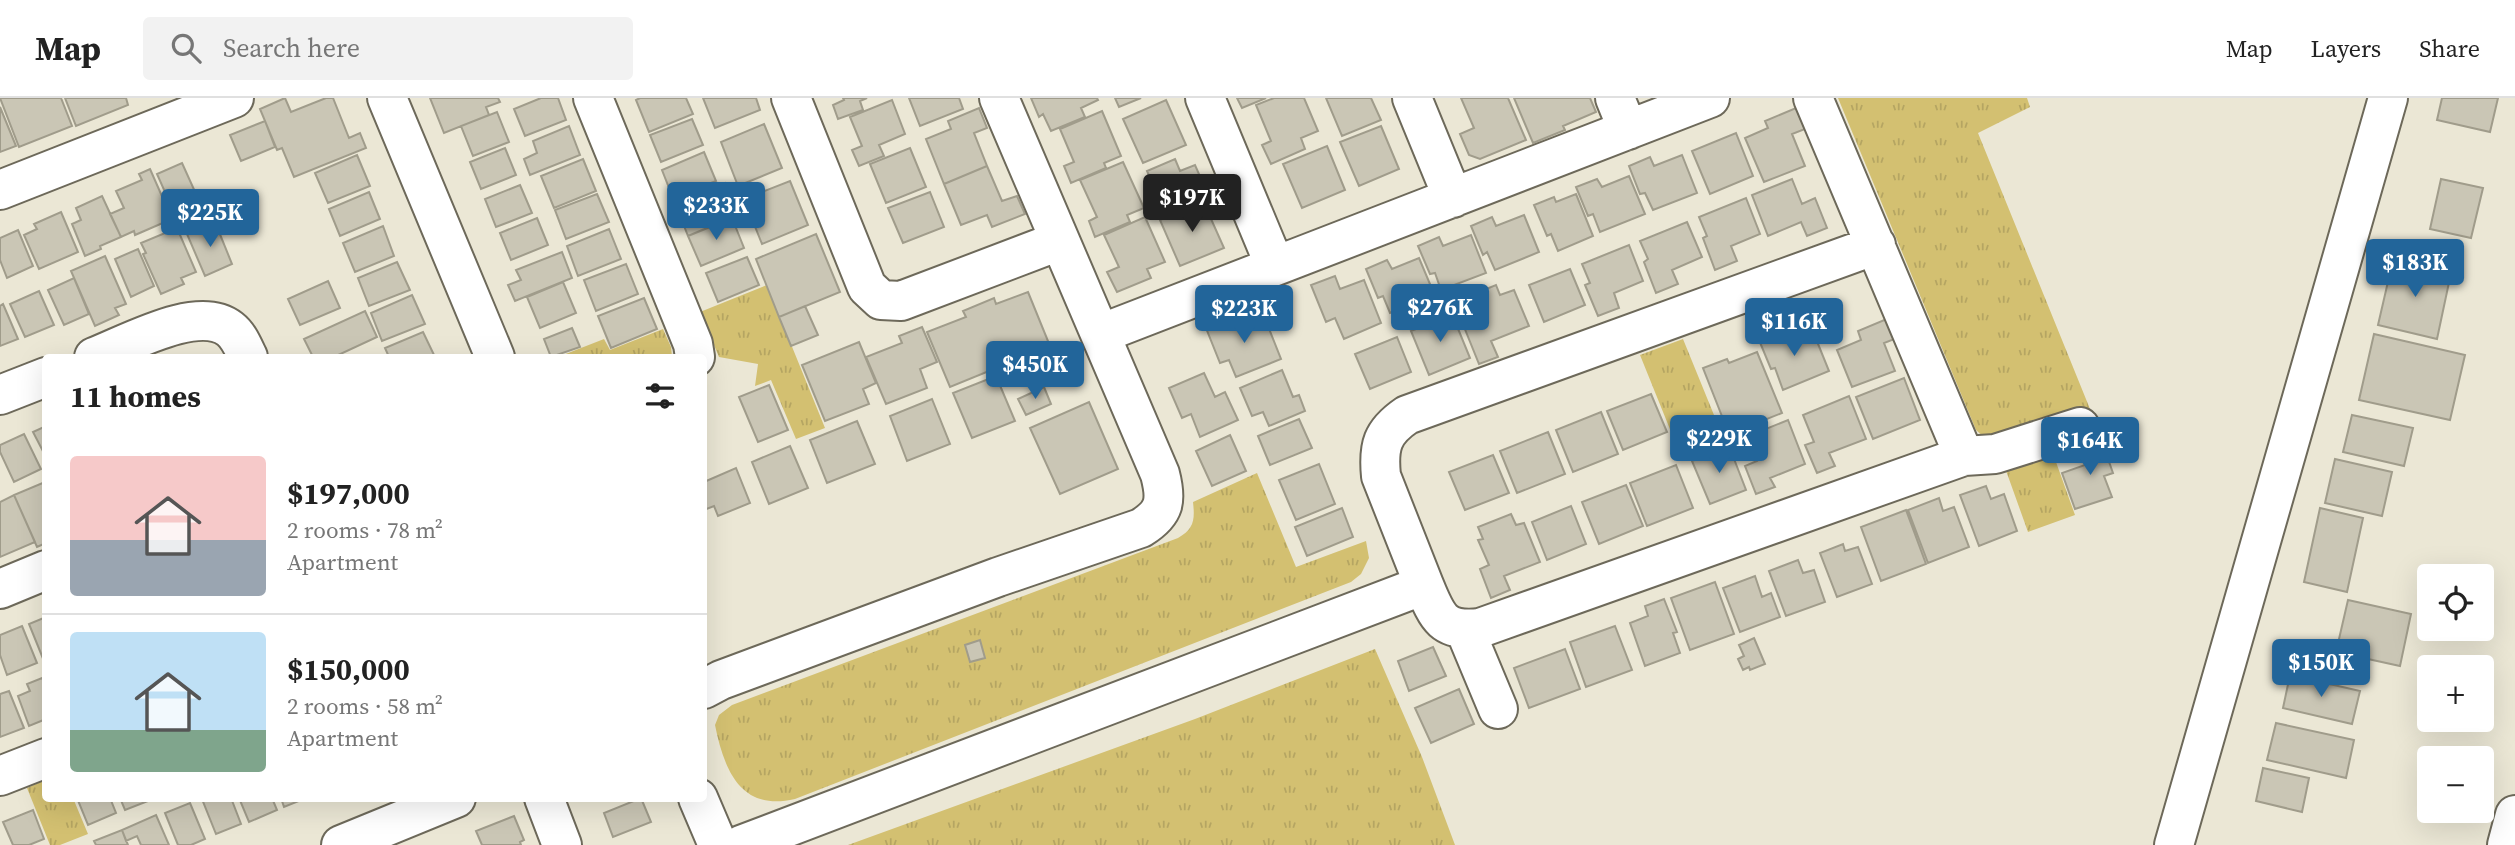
<!DOCTYPE html>
<meta charset="utf-8">
<style>
body{margin:0;font-family:"Source Serif 4",serif;background:#f2f2f2;color:#222;height:100vh;display:flex;flex-direction:column;font-size:26px;white-space:nowrap}
*{box-sizing:border-box;margin:0}
p{font-size:23px;color:#767676}
.icon{flex:none;width:38px;height:38px;fill:none;stroke:currentColor;stroke-width:2;stroke-linecap:round;stroke-linejoin:round}
.map{position:relative;flex:1;overflow:hidden}
.panel{position:absolute;left:42px;top:256px;width:665px;height:448px;display:flex;flex-direction:column;background:#fff;border-radius:7px;box-shadow:0 7px 28px #0002}
.panel>*{flex:none}
.buttons{position:absolute;left:2417px;top:466px;display:grid;gap:14px}
.buttons a{display:grid;place-items:center;width:77px;height:77px;border-radius:7px;background:#fff;box-shadow:0 7px 28px #0002;font-size:35px}
.price{position:absolute;translate:-50% -60px;padding:0 16px;border-radius:7px;background:#22659a;color:#fff;font-size:23px;line-height:46px;filter:drop-shadow(0 2px 4px #0008)}
.price::after{content:'';position:absolute;left:50%;top:42px;width:21px;height:16px;margin-left:-10px;background:inherit;clip-path:polygon(0 0,100% 0,50% 100%)}
.price.active{background:#222;color:#fff}
ul{padding:0;list-style:none}
li{display:flex;align-items:center;gap:21px;height:175px;padding:0 28px}
li+li{border-top:2px solid #e0e0e0}
li span{display:grid;place-items:center;flex:none;width:196px;height:140px;border-radius:7px;color:#555}
li>.icon{margin-inline-start:auto}
span .icon{width:84px;height:84px;fill:#fffc;stroke-width:1}
li b{font-size:30px}
h2{display:flex;justify-content:space-between;align-items:center;height:84px;padding:0 28px;font-size:30px}
header{display:flex;align-items:center;gap:42px;box-sizing:border-box;height:98px;padding:0 35px;background:#fff;border-bottom:2px solid #e0e0e0}
header strong{font-size:33px}
nav{display:flex;gap:38px;margin-inline-start:auto;font-size:24px}
.search{width:490px;height:63px;background:#f2f2f2;display:flex;align-items:center;gap:18px;box-sizing:border-box;padding:0 24px;border-radius:7px;color:#767676;font-size:26px}
.map>svg:first-child{display:block}
</style>
<header>
<strong>Map</strong>
<div class="search"><svg class="icon" aria-label="search" viewBox="0 0 24 24"><circle cx="10" cy="10" r="6"/><path d="M15 15l6 6"/></svg>Search here</div>
<nav><a>Map</a><a>Layers</a><a>Share</a></nav>
</header>
<div class="map">
<svg width="2515" height="747" viewBox="0 0 2515 747">
<defs>
<pattern id="grass-tufts" width="24" height="20" patternUnits="userSpaceOnUse" patternTransform="scale(1.75)"><rect width="24" height="20" fill="#d3c071"/><path d="M3 7l-1-3M5 7V3M7 7l1-3M15 17l-1-3M17 17v-4M19 17l1-3" fill="none" stroke="#b5a562"/></pattern>
</defs>
<rect width="100%" height="100%" fill="#ebe7d5"/>
<path fill="url(#grass-tufts)" d="M1838,0H2027L2030,9L1978,35L2090,311L1985,340L1976,332Z
M767,187L825,330L796,341L771,282L755,288L758,266L719,259L700,214Z
M663,231L671,249L672,259H558L604,241L610,252Z
M1683,241L1725,344L1682,361L1640,257Z
M2051,350L2075,417L2028,434L2004,367Z
M1257,375L1296,469L1366,443L1369,460L1361,476L1351,484L795,701C740,714 724,671 715,627L719,617L732,607L1178,440C1194,431 1195,422 1193,404Z
M1375,551L1422,659L1455,747H848L1195,621Z
M45,682L46,700H73L88,736L60,747H50L27,690Z"/>
<path fill="#cac6b5" stroke="#a09c8b" stroke-width="2" d="M0,0H61L72,28L19,49Z
M65,0H126L128,7L76,28Z
M285,0L291,14L326,0H333L349,40L360,35L366,50L294,79L282,50L277,52L260,11Z
M430,0H498L500,4L486,9L489,17L444,35Z
M541,0H558L566,22L525,38L514,11Z
M640,0H686L693,16L649,34L636,2Z
M703,0H756L760,12L715,30Z
M843,0H867L860,3L863,12L838,21L833,7L844,2Z
M909,0H959L963,11L920,28Z
M1031,0H1097L1098,2L1081,10L1085,19L1051,33L1043,16L1039,19Z
M1115,0H1141L1119,9Z
M1237,0H1266L1242,10Z
M1274,0H1304L1318,33L1301,40L1305,51L1271,66L1262,47L1271,43L1256,7Z
M1326,0H1371L1381,22L1342,38Z
M1461,0H1508L1526,42L1480,61L1469,57L1460,36L1474,30Z
M1514,0H1590L1596,14L1563,28L1565,32L1533,45Z
M2442,0H2498L2490,34L2437,22Z
M892,2L905,36L879,47L884,58L859,68L852,52L862,48L850,19Z
M1166,2L1186,47L1143,65L1123,21Z
M0,9L16,48L0,54Z
M979,10L987,30L974,35L987,68L944,86L926,41L951,31L948,23Z
M1796,10L1805,31L1792,36L1805,68L1764,84L1745,40L1768,30L1765,23Z
M1102,13L1121,58L1104,65L1106,70L1071,85L1064,68L1074,64L1060,31Z
M497,14L509,44L473,58L461,28Z
M692,21L703,47L661,64L650,37Z
M265,23L275,49L241,63L230,37Z
M764,26L782,70L738,88L721,44Z
M569,28L580,57L530,77L524,61L537,55L533,43Z
M1381,28L1399,71L1359,88L1340,44Z
M1736,35L1753,78L1710,96L1692,53Z
M1327,48L1345,92L1302,110L1283,66Z
M505,50L516,77L481,91L470,64Z
M910,50L926,89L886,105L870,66Z
M704,54L716,83L673,100L662,72Z
M357,57L370,88L328,105L315,75Z
M1682,57L1697,95L1653,112L1645,95L1640,96L1629,68L1650,59L1654,68Z
M583,61L596,93L554,110L541,78Z
M1175,61L1180,73L1195,67L1206,92L1164,110L1147,73Z
M1123,64L1144,110L1127,117L1130,124L1095,139L1089,123L1097,119L1080,82Z
M182,65L201,107L176,119L157,76Z
M987,68L1002,103L1017,98L1025,116L992,129L987,117L961,127L944,86Z
M150,71L172,121L135,137L134,133L121,139L110,116L124,110L116,93L142,82L139,76Z
M1629,78L1645,116L1600,134L1593,116L1588,118L1576,89L1597,81L1602,89Z
M1792,81L1802,106L1815,100L1827,130L1807,138L1801,124L1768,138L1752,97Z
M2441,81L2483,90L2471,140L2430,131Z
M790,83L808,127L762,146L744,101Z
M725,85L738,117L688,138L675,105Z
M520,87L532,115L496,129L485,101Z
M369,94L380,121L340,138L329,111Z
M930,94L944,129L903,145L888,110Z
M597,96L609,124L566,141L555,112Z
M1576,96L1593,138L1558,153L1551,136L1547,138L1534,107L1554,99L1556,104Z
M102,98L121,139L100,148L101,151L85,158L72,126L81,122L76,110Z
M1746,100L1760,136L1731,148L1737,163L1715,172L1703,140L1707,138L1699,119Z
M1203,103L1224,150L1180,168L1160,122Z
M61,114L78,154L39,171L24,137L37,131L34,126Z
M1524,117L1539,154L1495,172L1487,154L1483,157L1471,128L1492,119L1496,128Z
M1145,119L1165,164L1147,171L1151,180L1117,194L1107,174L1119,169L1104,137Z
M537,120L548,147L511,162L500,135Z
M732,120L744,150L701,168L688,138Z
M215,124L232,166L205,178L187,136Z
M1687,124L1702,159L1672,172L1678,186L1656,195L1644,164L1648,161L1640,143Z
M383,128L394,158L355,174L343,145Z
M177,130L196,174L181,180L184,186L161,196L143,156L146,155L141,145Z
M609,131L621,161L578,178L567,148Z
M18,132L33,168L7,180L0,162V140Z
M816,136L840,194L779,219L756,161Z
M1471,137L1486,175L1441,192L1435,175L1430,176L1418,148L1439,139L1443,148Z
M1629,147L1643,183L1614,195L1619,210L1598,218L1585,187L1590,185L1582,166Z
M138,151L154,188L131,199L115,161Z
M562,154L572,180L515,203L508,187L521,182L516,172Z
M105,158L126,206L115,210L119,217L95,228L71,173Z
M747,159L759,187L718,204L706,175Z
M1419,160L1435,198L1390,215L1383,198L1378,200L1366,171L1387,162L1392,171Z
M2393,162L2451,175L2437,241L2378,227Z
M397,164L410,192L369,208L358,180Z
M626,166L638,196L596,213L584,182Z
M1570,171L1585,207L1544,224L1529,187Z
M1335,178L1340,191L1364,182L1381,225L1344,241L1335,220L1326,224L1311,187Z
M74,180L89,216L64,227L48,192Z
M328,183L340,210L300,227L288,201Z
M563,184L576,215L540,230L527,199Z
M1496,187L1500,197L1514,192L1529,228L1491,243L1498,259L1479,266L1454,204Z
M39,193L54,227L25,239L10,206Z
M1028,194L1050,248L950,289L927,234L966,219L963,213L994,200L996,206Z
M412,197L425,226L382,243L371,215Z
M644,200L657,231L611,250L598,218Z
M3,206L18,241L0,248V208Z
M805,208L818,237L791,248L779,219Z
M365,213L377,239L334,259H313L304,241Z
M1452,216L1470,260L1429,277L1411,233Z
M1264,218L1281,261L1236,279L1229,262L1220,265L1206,230L1227,221L1231,231Z
M1889,220L1897,240L1884,245L1895,273L1852,289L1837,252L1861,242L1858,233Z
M922,229L937,264L920,271L927,290L886,306L866,259L902,245L899,238Z
M572,230L580,249L551,259L544,241Z
M1812,231L1829,273L1783,292L1775,270L1771,271L1759,242L1780,234L1784,242Z
M423,234L435,259H389L385,250Z
M2374,236L2465,257L2450,322L2359,302Z
M1397,239L1411,274L1370,291L1355,256Z
M859,244L876,285L863,291L869,306L825,323L802,267Z
M1757,254L1782,315L1729,336L1703,270L1727,261L1729,265Z
M1282,272L1293,299L1299,297L1305,313L1269,328L1263,314L1252,318L1240,290Z
M1204,275L1215,299L1225,294L1238,322L1200,339L1191,316L1182,320L1169,290Z
M996,278L1015,323L972,340L953,295Z
M1904,280L1920,322L1873,341L1856,299Z
M769,287L788,332L758,344L739,299Z
M1044,289L1051,306L1026,317L1018,301Z
M1651,296L1667,334L1623,352L1607,313Z
M1849,298L1866,341L1829,355L1835,368L1817,375L1805,347L1814,344L1803,317Z
M932,301L950,346L907,363L890,318Z
M1089,304L1118,371L1060,396L1030,330Z
M1601,314L1618,356L1573,374L1556,332Z
M2352,317L2413,330L2404,368L2343,354Z
M1299,321L1312,350L1270,367L1258,338Z
M1788,322L1805,366L1770,380L1775,389L1756,396L1745,368L1757,363L1746,339Z
M857,323L875,366L827,385L810,342Z
M46,328V359L33,334Z
M1548,334L1565,376L1517,395L1500,353Z
M24,336L41,371L14,384L0,354V347Z
M1230,337L1246,373L1212,388L1196,353Z
M2101,341L2113,375L2104,378L2112,399L2075,411L2062,375L2088,366L2082,348Z
M790,348L808,390L769,406L752,364Z
M1729,348L1746,392L1710,406L1692,363Z
M1493,357L1509,395L1465,412L1449,374Z
M2335,361L2392,374L2382,418L2325,405Z
M1319,366L1335,406L1296,422L1279,382Z
M1676,367L1693,410L1647,428L1630,385Z
M736,370L750,405L718,418L714,408L704,412V384Z
M45,384L46,445L37,449L14,397Z
M1626,387L1643,428L1599,446L1582,404Z
M1986,388L1991,401L2004,396L2017,433L1979,448L1960,397Z
M14,397L35,444L0,459V404Z
M1939,400L1943,413L1954,409L1969,449L1928,465L1908,412Z
M1571,408L1586,446L1547,462L1532,424Z
M1342,410L1353,439L1307,458L1295,429Z
M2320,410L2363,420L2347,494L2304,484Z
M1906,412L1926,466L1881,483L1861,429Z
M1511,416L1516,427L1524,425L1540,464L1504,478L1510,492L1491,500L1480,471L1489,467L1478,442L1483,441L1478,429Z
M1843,446L1845,453L1858,449L1872,486L1837,499L1820,455Z
M1798,462L1803,475L1814,472L1825,504L1786,518L1769,473Z
M1755,478L1762,499L1771,495L1780,519L1740,534L1723,490Z
M1715,484L1734,536L1690,552L1671,500Z
M1664,501L1677,534L1673,535L1680,555L1645,568L1630,525L1648,518L1645,508Z
M2348,502L2411,516L2400,568L2336,554Z
M46,519V562L44,563L29,526Z
M22,528L37,565L7,577L0,557V537Z
M1615,528L1632,572L1586,589L1570,544Z
M1754,540L1765,566L1750,572L1749,569L1743,572L1738,561L1744,558L1739,547Z
M980,542L985,560L970,564L965,547Z
M1433,549L1446,578L1409,593L1398,563Z
M1565,551L1580,591L1529,610L1514,570Z
M2290,577L2360,593L2352,626L2283,610Z
M42,580L46,588V621L29,628L18,598L30,593L27,586Z
M1459,591L1474,626L1431,645L1415,610Z
M9,593L24,630L0,639V596Z
M2276,625L2354,642L2346,680L2267,662Z
M2263,670L2309,680L2302,714L2256,703Z
M77,700H110L116,715L88,727Z
M120,700H153V701L125,712Z
M205,700H231L241,726L216,736L202,701Z
M239,700H272L277,712L249,724Z
M281,700H306L284,709Z
M641,700L651,724L613,739L604,715Z
M190,705L205,741L191,747H178L165,715Z
M33,712L44,741L29,747H13L3,724Z
M156,717L169,747H141L137,738L126,743L122,732Z
M514,718L524,742L520,744L521,747H482L476,733Z
M122,732L128,747H96L94,743Z"/>
<g fill="none" stroke-linecap="round" stroke-linejoin="round">
<defs>
<path id="minor" d="M387,0L495,259
M593,0L693,246L695,259
M791,0L867,189L881,202L901,203L1059,143
M1205,0L1275,168
M1412,0L1453,100
M1615,0L1628,32
M1813,0L1964,358
M0,92L234,0
M1100,236L1710,0
M94,259C128,246 198,206 230,231C239,238 243,249 248,259
M0,297L46,279
M1424,487C1437,519 1442,534 1480,530L1964,358L1995,356L2080,329
M0,491L46,472
M1465,532L1498,611
M704,591L721,582L815,547L998,479L1141,430C1165,415 1167,403 1160,376L999,0
M0,678L46,660
M544,700L562,747
M698,700L718,747
M341,747L456,700
M741,747L1424,487L1381,378C1378,348 1382,334 1407,317L1876,147
M2174,747L2388,0
M2507,747L2515,717"/>
</defs>
<use href="#minor" stroke="#6d695a" stroke-width="42"/>
<use href="#minor" stroke="#fff" stroke-width="38"/>
</g>
</svg>
<div class="buttons">
<a><svg class="icon" aria-label="locate" viewBox="0 0 24 24"><circle cx="12" cy="12" r="6"/><path d="M12 2v4M12 18v4M2 12h4M18 12h4"/></svg></a>
<a>+</a>
<a>−</a>
</div>
<b class="price active" style="left:1192px;top:136px">$197K</b>
<b class="price" style="left:716px;top:144px">$233K</b>
<b class="price" style="left:210px;top:151px">$225K</b>
<b class="price" style="left:2415px;top:201px">$183K</b>
<b class="price" style="left:1440px;top:246px">$276K</b>
<b class="price" style="left:1244px;top:247px">$223K</b>
<b class="price" style="left:1794px;top:260px">$116K</b>
<b class="price" style="left:1035px;top:303px">$450K</b>
<b class="price" style="left:1719px;top:377px">$229K</b>
<b class="price" style="left:2090px;top:379px">$164K</b>
<b class="price" style="left:2321px;top:601px">$150K</b>
<section class="panel">
<h2>11 homes<svg class="icon" aria-label="filters" viewBox="0 0 24 24"><path d="M4 7h16M4 17h16"/><circle cx="9" cy="7" r="2"/><circle cx="15" cy="17" r="2"/></svg></h2>
<ul>
<li><span style="background:linear-gradient(#f6c9c9 60%,#9aa5b1 0)"><svg class="icon" aria-label="home" viewBox="0 0 24 24"><path d="M3 11l9-7 9 7M6 9v11h12V9"/></svg></span><div><b>$197,000</b><p>2 rooms · 78 m²</p><p>Apartment</p></div></li>
<li><span style="background:linear-gradient(#bfe0f5 70%,#7fa58c 0)"><svg class="icon" aria-label="home" viewBox="0 0 24 24"><path d="M3 11l9-7 9 7M6 9v11h12V9"/></svg></span><div><b>$150,000</b><p>2 rooms · 58 m²</p><p>Apartment</p></div></li>
</ul>
</section>
</div>
